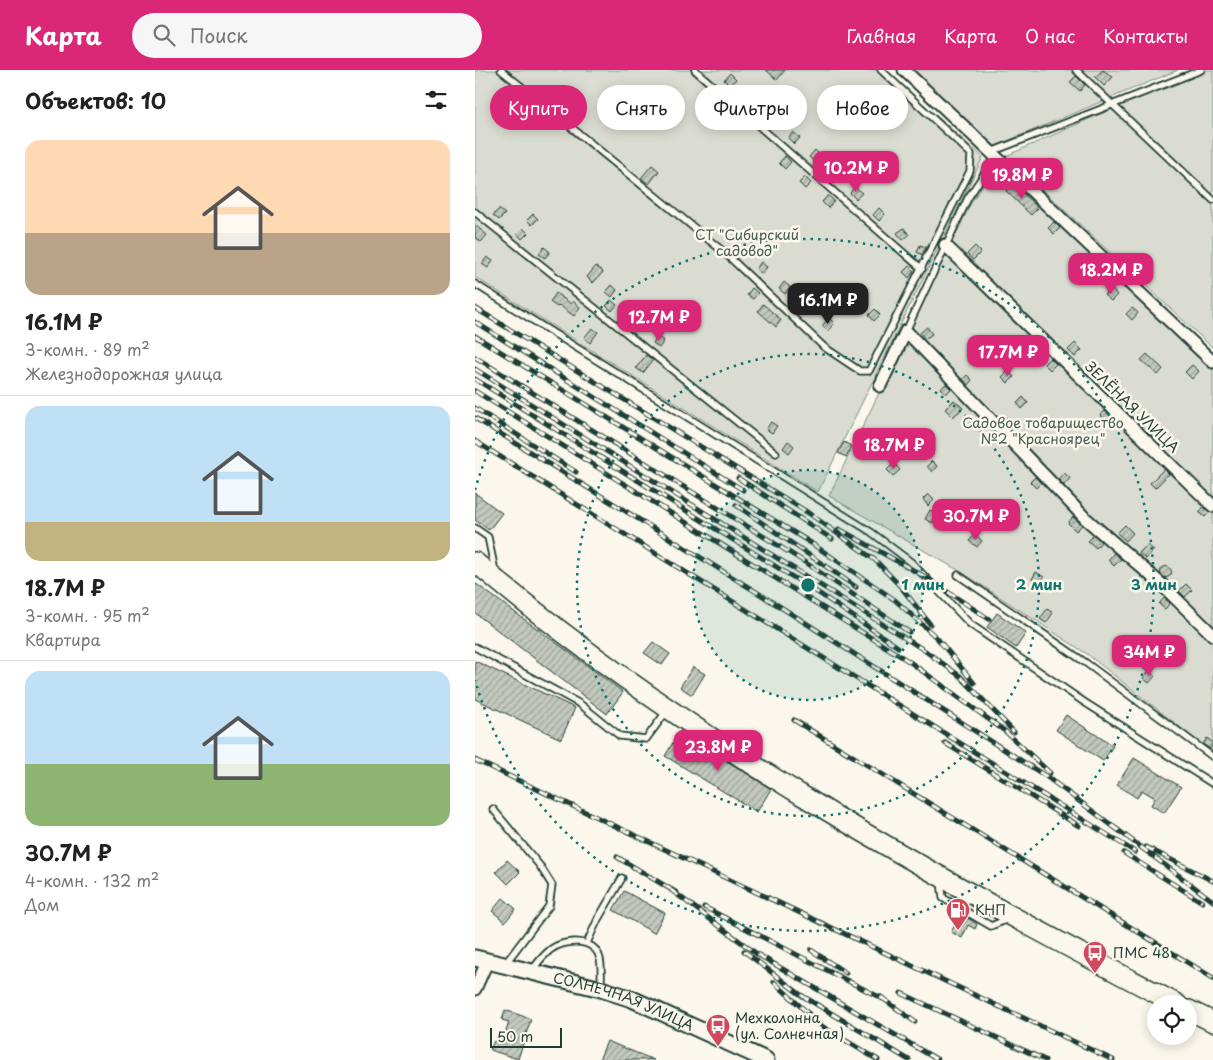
<!DOCTYPE html>
<html lang="ru">
<meta charset="utf-8">
<style>
body{margin:0;font-family:"Playpen Sans",sans-serif;background:#f6f6f6;color:#202124;height:100vh;display:flex;flex-direction:column;font-size:19px;white-space:nowrap}
*{box-sizing:border-box;margin:0}
p{font-size:16px;color:#757577}
.icon{flex:none;width:28px;height:28px;fill:none;stroke:currentColor;stroke-width:2;stroke-linecap:round;stroke-linejoin:round}
.map{position:relative;flex:1;overflow:hidden}
.side{display:flex;flex-direction:column;background:#fff;width:475px}
.side>*{flex:none}
.guide{position:absolute;left:15px;top:15px;width:475px;height:45px;display:flex;gap:10px}
.controls{position:absolute;left:672px;top:925px;display:grid;gap:10px}
.controls a{display:grid;place-items:center;width:50px;height:50px;border-radius:50%;background:#fff;box-shadow:0 2px 12px #0003;font-size:25px}
.scale{position:absolute;left:15px;bottom:12px;width:72px;box-sizing:border-box;padding-left:5px;border:2px solid #1f3d34;border-top:0;font-size:14px;line-height:18px;white-space:nowrap;color:#1f3d34;-webkit-text-stroke:4px #fbf7ec;paint-order:stroke}
.price{position:absolute;translate:-50% -42px;padding:0 11px;border-radius:10px;background:#db2777;color:#fff;font-size:16px;line-height:32px;filter:drop-shadow(0 1px 2px #0008)}
.price::after{content:'';position:absolute;left:50%;top:30px;width:15px;height:11px;margin-left:-8px;background:inherit;clip-path:polygon(0 0,100% 0,50% 100%)}
.price.active{background:#222;color:#fff}
ul{padding:0;list-style:none}
li{display:grid;align-content:center;gap:10px;height:265px;padding:0 25px}
li+li{border-top:1px solid #e0e0e0}
li span{display:grid;place-items:center;height:155px;border-radius:15px;color:#555}
li>.icon{margin-inline-start:auto}
span .icon{width:90px;height:90px;fill:#fffc;stroke-width:1}
li b{font-size:21px}
h2{display:flex;justify-content:space-between;align-items:center;height:60px;padding:0 25px;font-size:21px}
.tag{padding:0 18px;border-radius:22px;background:#fff;box-shadow:0 2px 12px #0003;font-size:18px;line-height:45px}
.tag.active{background:#db2777;color:#fff}
header{display:flex;align-items:center;gap:30px;box-sizing:border-box;height:70px;padding:0 25px;background:#db2777;color:#fff}
header strong{font-size:24px}
nav{display:flex;gap:28px;margin-inline-start:auto;font-size:18px}
.search{width:350px;height:45px;background:#f6f6f6;display:flex;align-items:center;gap:12px;box-sizing:border-box;padding:0 18px;border-radius:28px;color:#757577;font-size:19px}
main{display:flex;flex:1;min-height:0}
.map>svg:first-child{display:block}
</style>
<header>
<strong>Карта</strong>
<div class="search"><svg class="icon" aria-label="search" viewBox="0 0 24 24"><circle cx="10" cy="10" r="6"/><path d="M15 15l6 6"/></svg>Поиск</div>
<nav><a>Главная</a><a>Карта</a><a>О нас</a><a>Контакты</a></nav>
</header>
<main>
<section class="side">
<h2>Объектов: 10<svg class="icon" aria-label="filters" viewBox="0 0 24 24"><path d="M4 7h16M4 17h16"/><circle cx="9" cy="7" r="2"/><circle cx="15" cy="17" r="2"/></svg></h2>
<ul>
<li><span style="background:linear-gradient(#ffd9b3 60%,#b9a48a 0)"><svg class="icon" aria-label="home" viewBox="0 0 24 24"><path d="M3 11l9-7 9 7M6 9v11h12V9"/></svg></span><div><b>16.1M ₽</b><p>3-комн. · 89 m²</p><p>Железнодорожная улица</p></div></li>
<li><span style="background:linear-gradient(#bfe0f5 75%,#c2b280 0)"><svg class="icon" aria-label="home" viewBox="0 0 24 24"><path d="M3 11l9-7 9 7M6 9v11h12V9"/></svg></span><div><b>18.7M ₽</b><p>3-комн. · 95 m²</p><p>Квартира</p></div></li>
<li><span style="background:linear-gradient(#bfe0f5 60%,#8fb573 0)"><svg class="icon" aria-label="home" viewBox="0 0 24 24"><path d="M3 11l9-7 9 7M6 9v11h12V9"/></svg></span><div><b>30.7M ₽</b><p>4-комн. · 132 m²</p><p>Дом</p></div></li>
</ul>
</section>
<div class="map">
<svg width="738" height="990" viewBox="0 0 738 990">
<defs>
<pattern id="building-hatch" width="6" height="6" patternUnits="userSpaceOnUse" patternTransform="scale(1.25)"><rect width="6" height="6" fill="#c4c9be"/><path d="M-1 1l2-2M0 6l6-6M5 7l2-2" fill="none" stroke="#9fa49b"/></pattern>
</defs>
<rect width="100%" height="100%" fill="#fbf7ec"/>
<filter id="ink" filterUnits="userSpaceOnUse"><feTurbulence type="fractalNoise" baseFrequency=".02" numOctaves="2"/><feDisplacementMap in="SourceGraphic" scale="10" xChannelSelector="R" yChannelSelector="G"/><feConvolveMatrix kernelMatrix="1 2 1 2 8 2 1 2 1" color-interpolation-filters="sRGB"/></filter>
<g filter="url(#ink)">
<path fill="#dbdcd1" stroke="#7d8c82" d="M0,0H410L508,87L343,422L0,207Z
M432,0H703L520,76Z
M724,0H738V278L531,86Z
M521,96L738,296V683L612,584L488,503L354,426L497,131Z"/>
<path fill="url(#building-hatch)" stroke="#1f3d34" d="M291,0H310L302,10Z
M628,0L638,7L629,16L620,7Z
M255,3L261,9L255,16L249,10Z
M601,6L610,15L605,21L595,12Z
M279,22L285,27L273,40L267,35Z
M249,35L259,44L253,50L243,42Z
M318,62L325,68L319,74L313,68Z
M340,80L346,86L341,93L334,87Z
M310,86L316,92L310,99L304,93Z
M177,95L184,101L174,114L166,108Z
M363,99L370,105L364,111L358,106Z
M330,107L336,113L330,119L324,113Z
M538,114L563,138L556,145L531,121Z
M380,117L387,123L381,129L375,123Z
M353,125L359,131L353,138L347,132Z
M404,138L410,144L404,151L398,145Z
M24,139L30,144L24,150L18,145Z
M58,144L63,149L57,155L52,150Z
M579,152L585,158L579,164L573,158Z
M0,155L12,165L6,172L0,167Z
M48,158L53,163L47,169L42,164Z
M429,158L434,165L428,170L422,163Z
M445,175L451,177L447,185L442,182Z
M500,176L506,182L498,190L492,184Z
M69,177L75,182L70,188L64,184Z
M12,187L18,191L13,198L7,194Z
M286,192L292,197L287,204L281,199Z
M121,196L128,202L118,213L112,207Z
M434,196L439,201L434,208L428,202Z
M309,212L315,217L310,224L304,219Z
M137,215L142,220L137,227L131,222Z
M277,218L283,223L278,229L272,225Z
M636,218L642,225L636,231L629,225Z
M81,223L96,234L98,231L105,237L99,246L84,235L82,237L75,232Z
M136,230L142,235L137,241L131,236Z
M288,234L306,250L301,257L283,241Z
M169,237L175,242L170,248L164,244Z
M657,238L663,243L657,250L651,244Z
M400,239L405,245L399,251L394,245Z
M354,248L359,253L353,261L347,256Z
M452,257L457,264L450,269L445,263Z
M117,258L123,262L115,273L109,268Z
M183,267L189,271L184,278L178,273Z
M600,273L607,280L600,287L593,280Z
M672,284L688,299L683,305L666,290Z
M171,285L178,290L168,303L161,298Z
M575,288L581,294L575,300L569,294Z
M717,295L724,301L717,309L710,302Z
M533,301L539,307L533,313L527,307Z
M492,305L497,310L493,315L488,309Z
M471,314L476,319L471,324L466,318Z
M548,327L553,333L547,339L542,333Z
M479,330L488,338L478,347L470,339Z
M630,341L637,348L632,352L625,345Z
M532,347L537,352L533,356L527,351Z
M296,352L302,356L297,363L291,359Z
M681,354L687,360L679,368L673,362Z
M313,371L319,376L314,383L308,378Z
M369,372L376,376L371,387L363,383Z
M457,391L462,396L457,402L452,396Z
M419,393L425,400L418,406L412,400Z
M689,399L694,404L680,418L675,413Z
M589,403L595,408L589,415L583,409Z
M560,407L566,413L561,418L555,412Z
M0,423L27,443L14,460L0,450Z
M453,424L459,430L453,436L448,429Z
M729,437L734,442L730,447L724,442Z
M455,440L462,444L457,453L450,449Z
M598,447L607,455L601,461L593,453Z
M650,455L658,463L651,471L642,463Z
M500,464L507,471L502,477L494,471Z
M619,465L626,472L621,478L613,471Z
M672,475L679,480L671,489L664,483Z
M639,483L646,489L639,496L633,490Z
M685.5 502a5.5 5.5 0 1 1 11 0a5.5 5.5 0 1 1-11 0Z
M561,502L569,507L565,514L557,509Z
M0,513L148,622L132,644L0,543Z
M711,514L717,520L710,527L704,521Z
M689,528L695,533L690,539L684,534Z
M572,539L578,543L571,553L565,549Z
M522,543L551,563L541,578L512,557Z
M178,572L195,584L187,595L169,583Z
M0,591L100,638L86,669L0,629Z
M218,597L230,604L217,625L205,617Z
M674,601L680,606L674,613L668,608Z
M591,645L638,676L628,691L581,660Z
M205,661L296,719L282,742L190,686Z
M732,668L738,673L735,679L728,674Z
M659,688L706,717L689,743L676,735L680,728L667,720L662,728L642,715Z
M32,790L45,802L33,814L21,802Z
M149,821L190,843L179,863L138,840Z
M28,828L41,839L30,852L17,841Z
M478,839L502,854L500,859L493,855L487,868L476,862L483,850L475,846Z
M30,940L56,949L43,989L15,980L19,971L27,974L34,952L27,950Z
M132,971L179,990H124Z"/>
<g fill="none" stroke-linecap="round" stroke-linejoin="round">
<defs>
<path id="service" d="M26,0L250,183L349,277L385,301H394L495,101L496,84L406,0
M220,0L447,199
M601,0L738,130
M516,82L726,0
M0,142L301,383
M0,214L396,462L436,492L495,554L609,632L738,714
M431,261L493,128L521,86
M0,458L13,467L20,501
M483,505L611,593L738,687
M0,577L105,634L145,666L171,669L191,642
M18,739L65,796L77,815L74,836L30,894
M466,812L468,828L516,856L533,849
M112,873L123,849L147,808
M57,901C62,893 68,886 75,880C89,869 120,867 125,889C127,897 126,908 126,917"/>
<path id="minor" d="M429,0L738,292
M470,175L738,436
M405,316L431,261L610,448L686,514L738,565
M0,919L12,892"/>
<g id="tertiary">
<path id="s1" d="M0,888L126,919L157,929L291,990"/>
</g>
<path id="trunk" d="M0,492C211,671 458,807 702,934
M714,940L738,952"/>
</defs>
<use href="#service" stroke="#1f3d34" stroke-width="9"/>
<use href="#minor" stroke="#1f3d34" stroke-width="15"/>
<use href="#tertiary" stroke="#1f3d34" stroke-width="19"/>
<use href="#trunk" stroke="#1f3d34" stroke-width="22"/>
<use href="#service" stroke="#fbf7ec" stroke-width="5.5"/>
<use href="#minor" stroke="#fbf7ec" stroke-width="11"/>
<use href="#tertiary" stroke="#fbf7ec" stroke-width="15"/>
<use href="#trunk" stroke="#fbf7ec" stroke-width="19"/>
<defs>
<path id="rail" d="M0,238L332,442L400,490L426,517L455,554
M0,252L268,420
M0,266L336,473L420,530L462,568L499,613
M0,287L328,491L434,562
M0,299L449,580L485,606L539,662
M0,309L345,524L423,577
M0,321L435,592L531,662L575,703
M0,338L101,402
M0,348L304,536L572,707L738,831
M0,371L660,782
M263,408L357,469
M261,435L381,517
M364,459L447,505L514,549
M319,650L738,908
M470,673L604,756
M0,690L638,990
M671,777L738,811
M649,783L727,832
M142,787L202,823
M196,820L282,884L463,990
M229,837L412,931
M336,880L371,903
M269,881L326,925L434,990
M299,912L348,957L403,990
M426,923L570,990
M406,927L440,952"/>
</defs>
<use href="#rail" stroke="#1f3d34" stroke-width="5"/>
<use href="#rail" stroke="#fbf7ec" stroke-width="3" stroke-dasharray="9" stroke-linecap="butt"/>
</g>
</g>
<circle cx="333" cy="515" r="115" fill="#0f766e" fill-opacity=".12"/>
<g fill="none" stroke="#0f766e" stroke-width="2.5" stroke-dasharray="2.5 5">
<circle cx="333" cy="515" r="115"/>
<circle cx="333" cy="515" r="231"/>
<path d="M0 420A346 346 0 1 1 0 610"/>
</g>
<defs>
<symbol id="fuel-pin" viewBox="-11 -11 22 30"><path d="M0 17L-7.5 6A9.5 9.5 0 1 1 7.5 6Z" fill="#d1495b" stroke="#fbf7ec"/><path d="M-5.5-6h7V0h2V4h1.3V-2.5L3-4.5l.8-.8L6-3V5H2.5V1h-1V6h-7ZM-4.2-4.7v3.2H.2V-4.7Z" fill="#fff"/></symbol>
<symbol id="bus-pin" viewBox="-11 -11 22 30"><path d="M0 17L-7.5 6A9.5 9.5 0 1 1 7.5 6Z" fill="#d1495b" stroke="#fbf7ec"/><path d="M-5-6H5V4H4V6H2V4H-2V6H-4V4H-5ZM-3.5-4V0h7V-4ZM-3.5 1.2v1.5H-2V1.2ZM2 1.2v1.5H3.5V1.2Z" fill="#fff"/></symbol>
</defs>
<g fill-rule="evenodd">
<use href="#fuel-pin" x="469" y="826" width="28" height="38"/>
<use href="#bus-pin" x="606" y="869" width="28" height="38"/>
<use href="#bus-pin" x="229" y="942" width="28" height="38"/>
</g>
<g text-anchor="middle" stroke-width="5" stroke-linejoin="round" paint-order="stroke">
<g font-size="14" fill="#455d53" stroke="#fbf7ec">
<text x="272" y="170">СТ "Сибирский<tspan x="272" dy="16">садовод"</tspan></text>
<text x="568" y="358">Садовое товарищество<tspan x="568" dy="16">№2 "Красноярец"</tspan></text>
</g>
<g font-size="14" fill="#1f3d34" stroke="#fbf7ec">
<text transform="translate(657 337) rotate(44)" y="5">ЗЕЛЁНАЯ УЛИЦА</text>
<text dy="5" stroke="none"><textPath href="#s1" startOffset="155">СОЛНЕЧНАЯ УЛИЦА</textPath></text>
</g>
<g font-size="14" fill="#1f3d34" stroke="#fbf7ec" text-anchor="start">
<text x="500" y="845">КНП</text>
<text x="638" y="888">ПМС 48</text>
<text x="260" y="953">Мехколонна<tspan x="260" dy="16">(ул. Солнечная)</tspan></text>
</g>
</g>
<circle cx="333" cy="515" r="8" fill="#0f766e" stroke="#fbf7ec" stroke-width="2.5"/>
<g font-size="15" text-anchor="middle" font-weight="bold" fill="#0f766e" stroke="#fbf7ec" stroke-width="5" stroke-linejoin="round" paint-order="stroke">
<text x="448" y="520">1 мин</text>
<text x="564" y="520">2 мин</text>
<text x="679" y="520">3 мин</text>
</g>
</svg>
<div class="controls">
<a><svg class="icon" aria-label="locate" viewBox="0 0 24 24"><circle cx="12" cy="12" r="6"/><path d="M12 2v4M12 18v4M2 12h4M18 12h4"/></svg></a>
</div>
<div class="scale">50 m</div>
<b class="price" style="left:381px;top:123px">10.2M ₽</b>
<b class="price" style="left:547px;top:130px">19.8M ₽</b>
<b class="price" style="left:636px;top:225px">18.2M ₽</b>
<b class="price active" style="left:353px;top:255px">16.1M ₽</b>
<b class="price" style="left:184px;top:272px">12.7M ₽</b>
<b class="price" style="left:533px;top:307px">17.7M ₽</b>
<b class="price" style="left:419px;top:400px">18.7M ₽</b>
<b class="price" style="left:501px;top:471px">30.7M ₽</b>
<b class="price" style="left:674px;top:607px">34M ₽</b>
<b class="price" style="left:243px;top:702px">23.8M ₽</b>
<div class="guide">
<a class="tag active">Купить</a>
<a class="tag">Снять</a>
<a class="tag">Фильтры</a>
<a class="tag">Новое</a>
</div>
</div>
</main>
